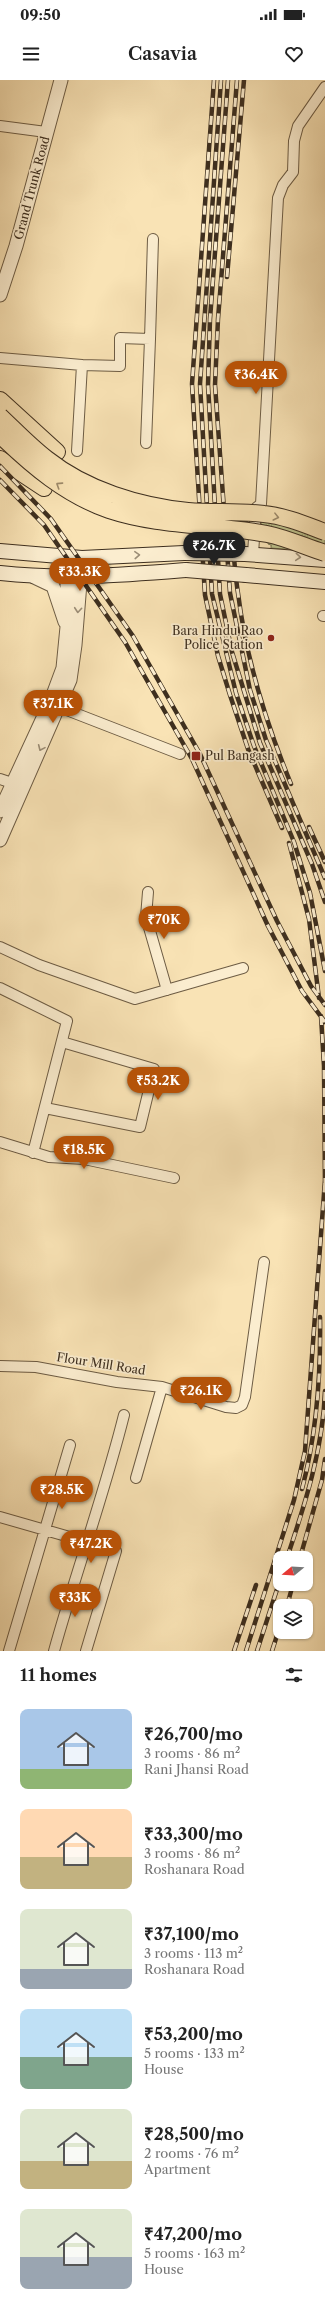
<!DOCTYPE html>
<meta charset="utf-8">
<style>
body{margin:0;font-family:"Libre Caslon Text",serif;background:#f6f6f6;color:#222;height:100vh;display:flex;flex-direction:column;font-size:15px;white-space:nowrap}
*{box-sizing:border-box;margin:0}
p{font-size:13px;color:#767676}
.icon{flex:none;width:22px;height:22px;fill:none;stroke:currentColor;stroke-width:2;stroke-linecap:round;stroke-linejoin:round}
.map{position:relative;height:1571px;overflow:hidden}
.details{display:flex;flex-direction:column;background:#fff;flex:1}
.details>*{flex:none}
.needle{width:26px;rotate:252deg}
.fabs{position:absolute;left:273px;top:1471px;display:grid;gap:8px}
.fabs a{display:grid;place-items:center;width:40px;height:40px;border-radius:8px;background:#fff;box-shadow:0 1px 3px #0004;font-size:20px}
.price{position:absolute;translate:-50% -34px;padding:0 9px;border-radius:14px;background:#b45309;color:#fff;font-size:13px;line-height:26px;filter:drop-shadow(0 1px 2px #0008)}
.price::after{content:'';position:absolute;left:50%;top:24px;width:12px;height:9px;margin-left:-6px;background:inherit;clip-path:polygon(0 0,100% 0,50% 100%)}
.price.current{background:#222;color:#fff}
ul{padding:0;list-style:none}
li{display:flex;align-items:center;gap:12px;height:100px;padding:0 20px}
li span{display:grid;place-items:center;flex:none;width:112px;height:80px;border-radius:8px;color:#555}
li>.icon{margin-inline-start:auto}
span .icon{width:48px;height:48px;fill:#fffc;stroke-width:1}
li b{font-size:17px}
h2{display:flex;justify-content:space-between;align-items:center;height:48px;padding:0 20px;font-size:17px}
.status{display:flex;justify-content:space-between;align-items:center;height:28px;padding:0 20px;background:#fff;direction:ltr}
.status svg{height:11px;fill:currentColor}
header{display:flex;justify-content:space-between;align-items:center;height:52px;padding:0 20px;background:#fff;font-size:18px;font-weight:600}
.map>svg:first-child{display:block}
</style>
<div class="status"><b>09:50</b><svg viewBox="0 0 49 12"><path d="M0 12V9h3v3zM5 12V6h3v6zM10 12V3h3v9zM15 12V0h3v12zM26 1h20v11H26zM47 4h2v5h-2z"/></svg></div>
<header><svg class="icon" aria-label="menu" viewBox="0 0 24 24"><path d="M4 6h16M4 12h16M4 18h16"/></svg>Casavia<svg class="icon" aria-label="heart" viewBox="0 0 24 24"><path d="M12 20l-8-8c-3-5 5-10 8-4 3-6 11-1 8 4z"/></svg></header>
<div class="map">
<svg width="325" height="1571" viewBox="0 0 325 1571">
<defs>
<pattern id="park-tufts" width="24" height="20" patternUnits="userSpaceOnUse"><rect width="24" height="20" fill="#bec38d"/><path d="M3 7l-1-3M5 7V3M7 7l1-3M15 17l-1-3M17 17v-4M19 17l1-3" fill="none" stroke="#9c9f73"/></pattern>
</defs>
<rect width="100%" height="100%" fill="#f9e3b5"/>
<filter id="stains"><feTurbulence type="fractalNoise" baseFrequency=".005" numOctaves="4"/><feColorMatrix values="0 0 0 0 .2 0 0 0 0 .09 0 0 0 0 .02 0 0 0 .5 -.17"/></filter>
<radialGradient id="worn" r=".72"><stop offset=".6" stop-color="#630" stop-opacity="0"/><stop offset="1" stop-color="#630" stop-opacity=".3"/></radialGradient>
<path fill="url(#park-tufts)" stroke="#7e7956" d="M262,427L325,449V472L271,468V465L268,464L269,449L261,448Z"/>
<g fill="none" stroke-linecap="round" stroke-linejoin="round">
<defs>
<path id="minor" d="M0,46L46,52
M150,259L153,159
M0,278L82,285L77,371
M82,285L120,286V258L150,259L146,363
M253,474L256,428L261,424L278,118L283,105L293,92L294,61L298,46L325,7
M323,536H325
M59,627L180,674
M0,699L12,703
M148,812L146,837L167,910
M0,867L39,885L135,919L243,888
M0,908L67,941L33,1073
M45,1028L140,1047L154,989L62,962
M0,1062L49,1077L84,1079L174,1098
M0,1286L36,1287L117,1302L162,1307L226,1327L236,1328L242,1325L245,1317L264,1182
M136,1398L162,1307
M0,1437L87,1462
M9,1571L70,1365
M54,1571C76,1492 104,1415 124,1335
M86,1571L116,1471"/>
<path id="tertiary" d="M0,215L16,166L61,0
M34,497L53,506L65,542
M0,731L50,623L63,588L67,547V477
M0,760L70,600L75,565L82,478"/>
<path id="secondary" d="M0,471L82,478L184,473
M245,474L325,480
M0,493C63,500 123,495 186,490
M246,495L325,502"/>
<path id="primary" d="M0,320L57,372
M0,379L44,408"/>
</defs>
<use href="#minor" stroke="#6d5c44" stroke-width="12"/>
<use href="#tertiary" stroke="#6d5c44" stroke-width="15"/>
<use href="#secondary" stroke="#3e2f1f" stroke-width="16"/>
<use href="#primary" stroke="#3e2f1f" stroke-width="18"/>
<use href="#minor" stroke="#fbedcf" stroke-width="10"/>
<use href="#tertiary" stroke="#fbedcf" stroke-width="13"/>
<use href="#secondary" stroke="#fbedcf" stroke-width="14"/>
<use href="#primary" stroke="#f9e3b5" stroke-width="16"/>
<defs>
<path id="rail" d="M214,0L192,304L205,515L218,576L230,615L248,669L282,748
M221,0L200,304L212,514L236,613L254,666L294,762L310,813L325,891
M228,0L210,239L208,305L220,514L232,572L260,663L312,784L325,822
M237,0L218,239L215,305L230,513L250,610L266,660L325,798
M227,197L244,0
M0,386L51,439L133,556L200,674L277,841L311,906L325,925
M0,400L44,445L125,562L192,679L268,846L302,911L325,942
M231,437C233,462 234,488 238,513C246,579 266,643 291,704
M309,747L325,782
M289,763L309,839L319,918
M321,936L324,986L325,1106
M302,1409C317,1352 321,1295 320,1237
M287,1478C305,1424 323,1369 325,1311
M300,1478L322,1400L325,1379
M287,1526L293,1504
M234,1571L256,1505
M246,1571L294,1420L305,1371L325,1100
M257,1571L280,1500
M272,1571L280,1546"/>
</defs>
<use href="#rail" stroke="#3e2f1f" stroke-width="4.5"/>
<use href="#rail" stroke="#fbedcf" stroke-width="3" stroke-dasharray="9" stroke-linecap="butt"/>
<defs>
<path id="secondary-bridge" d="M184,473L245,474
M186,490L246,495"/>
<path id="primary-bridge" d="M0,336C15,350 30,366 47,379C86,410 139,426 188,431C213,433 239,431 264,434C285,436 306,445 325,452
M0,355C32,386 66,415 109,430C160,447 215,444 267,454C287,458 306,467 325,473"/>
</defs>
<use href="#secondary-bridge" stroke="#3e2f1f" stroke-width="16" stroke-linecap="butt"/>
<use href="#primary-bridge" stroke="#3e2f1f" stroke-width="18" stroke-linecap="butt"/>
<use href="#secondary-bridge" stroke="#fbedcf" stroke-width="14"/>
<use href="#primary-bridge" stroke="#f9e3b5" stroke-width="16"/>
</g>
<defs><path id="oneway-chevron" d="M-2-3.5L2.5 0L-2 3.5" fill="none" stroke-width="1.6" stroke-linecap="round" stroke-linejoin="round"/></defs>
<g stroke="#9c896a">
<use href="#oneway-chevron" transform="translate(59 405) rotate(-147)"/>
<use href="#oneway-chevron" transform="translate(276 437) rotate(14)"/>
</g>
<g stroke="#9c8e77">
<use href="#oneway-chevron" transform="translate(137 475) rotate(-3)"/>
<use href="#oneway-chevron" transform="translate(298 477) rotate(5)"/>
<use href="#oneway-chevron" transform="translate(78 530) rotate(95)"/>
<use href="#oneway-chevron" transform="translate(41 668) rotate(114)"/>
</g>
<g fill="#8f2418" stroke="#fbedcf" stroke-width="1.5">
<circle cx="271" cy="558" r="4"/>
<rect x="191" y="671" width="10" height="10" rx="2"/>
</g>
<g text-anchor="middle" stroke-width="3.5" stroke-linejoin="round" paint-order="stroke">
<g font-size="12" fill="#3e2f1f" stroke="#fbedcf">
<text transform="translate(32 108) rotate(-75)" y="4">Grand Trunk Road</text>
<text transform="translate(101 1284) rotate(9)" y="4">Flour Mill Road</text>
</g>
<g font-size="12" fill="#3e2f1f" stroke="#fbedcf" text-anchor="end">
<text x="263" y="555">Bara Hindu Rao<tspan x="263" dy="14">Police Station</tspan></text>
<text x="205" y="680" text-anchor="start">Pul Bangash</text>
</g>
</g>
<rect width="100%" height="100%" filter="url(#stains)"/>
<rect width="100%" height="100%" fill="url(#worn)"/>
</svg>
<div class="fabs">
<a><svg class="needle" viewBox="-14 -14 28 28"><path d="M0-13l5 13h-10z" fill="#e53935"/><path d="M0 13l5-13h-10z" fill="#767676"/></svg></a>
<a><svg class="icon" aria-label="layers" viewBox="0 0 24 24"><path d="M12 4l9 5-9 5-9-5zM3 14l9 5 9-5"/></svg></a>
</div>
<b class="price" style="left:256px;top:315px">₹36.4K</b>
<b class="price current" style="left:214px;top:486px">₹26.7K</b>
<b class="price" style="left:80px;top:512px">₹33.3K</b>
<b class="price" style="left:53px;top:644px">₹37.1K</b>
<b class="price" style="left:164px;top:860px">₹70K</b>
<b class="price" style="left:158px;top:1021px">₹53.2K</b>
<b class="price" style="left:84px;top:1090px">₹18.5K</b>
<b class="price" style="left:201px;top:1331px">₹26.1K</b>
<b class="price" style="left:62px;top:1430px">₹28.5K</b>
<b class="price" style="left:91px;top:1484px">₹47.2K</b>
<b class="price" style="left:75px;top:1538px">₹33K</b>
</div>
<section class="details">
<h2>11 homes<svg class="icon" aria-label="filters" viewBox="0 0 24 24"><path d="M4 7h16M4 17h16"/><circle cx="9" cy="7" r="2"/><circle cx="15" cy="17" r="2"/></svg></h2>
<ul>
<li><span style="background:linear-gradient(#a9c7e8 75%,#8fb573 0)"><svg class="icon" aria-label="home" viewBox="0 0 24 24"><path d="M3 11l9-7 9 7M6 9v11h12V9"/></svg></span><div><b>₹26,700/mo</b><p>3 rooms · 86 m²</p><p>Rani Jhansi Road</p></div></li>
<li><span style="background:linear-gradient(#ffd9b3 60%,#c2b280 0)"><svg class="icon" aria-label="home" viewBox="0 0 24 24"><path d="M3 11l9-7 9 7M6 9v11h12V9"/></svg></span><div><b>₹33,300/mo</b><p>3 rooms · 86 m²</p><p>Roshanara Road</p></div></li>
<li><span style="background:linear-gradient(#dfe7d0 75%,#9aa5b1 0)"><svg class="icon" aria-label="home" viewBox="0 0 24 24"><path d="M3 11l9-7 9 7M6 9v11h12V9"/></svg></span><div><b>₹37,100/mo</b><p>3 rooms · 113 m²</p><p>Roshanara Road</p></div></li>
<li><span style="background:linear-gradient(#bfe0f5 60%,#7fa58c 0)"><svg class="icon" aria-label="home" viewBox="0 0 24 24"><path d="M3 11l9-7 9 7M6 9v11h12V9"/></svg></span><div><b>₹53,200/mo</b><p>5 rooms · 133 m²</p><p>House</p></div></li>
<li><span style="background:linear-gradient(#dfe7d0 65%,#c2b280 0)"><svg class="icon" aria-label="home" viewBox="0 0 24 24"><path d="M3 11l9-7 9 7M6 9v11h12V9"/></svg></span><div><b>₹28,500/mo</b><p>2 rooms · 76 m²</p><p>Apartment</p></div></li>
<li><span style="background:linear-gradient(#dfe7d0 60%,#9aa5b1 0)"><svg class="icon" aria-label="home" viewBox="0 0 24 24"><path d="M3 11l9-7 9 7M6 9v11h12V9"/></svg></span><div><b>₹47,200/mo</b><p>5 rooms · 163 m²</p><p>House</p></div></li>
</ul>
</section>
